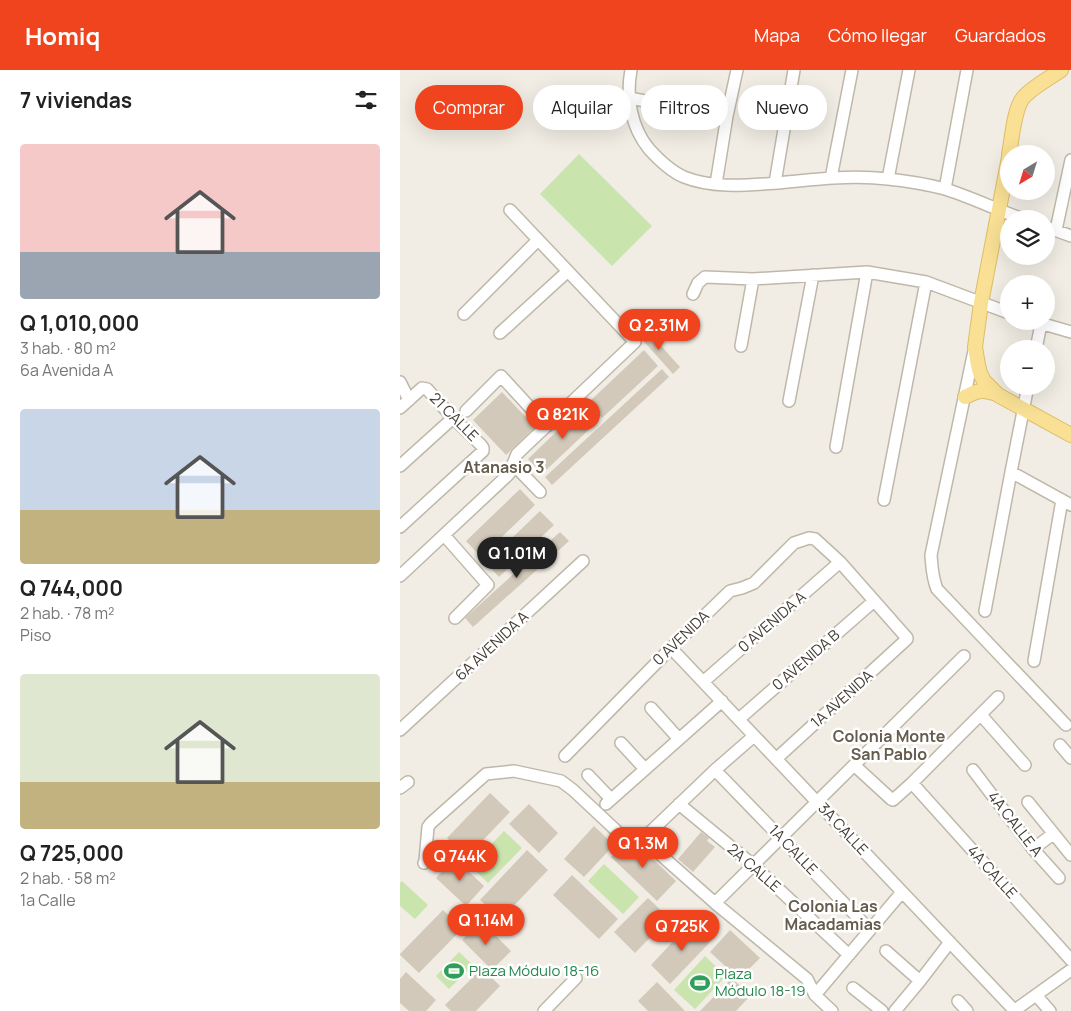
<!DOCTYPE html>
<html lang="es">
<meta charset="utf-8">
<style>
body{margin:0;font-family:Manrope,sans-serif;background:#f6f6f6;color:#222;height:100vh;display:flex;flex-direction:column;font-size:19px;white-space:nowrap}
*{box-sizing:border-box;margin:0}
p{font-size:16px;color:#767676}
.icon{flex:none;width:28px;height:28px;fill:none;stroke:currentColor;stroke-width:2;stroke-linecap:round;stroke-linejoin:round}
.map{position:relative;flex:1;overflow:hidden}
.drawer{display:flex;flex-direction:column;background:#fff;width:400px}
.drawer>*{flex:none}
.top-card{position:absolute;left:15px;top:15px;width:475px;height:45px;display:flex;gap:10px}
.needle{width:32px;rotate:218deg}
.fabs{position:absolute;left:600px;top:75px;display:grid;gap:10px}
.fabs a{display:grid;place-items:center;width:55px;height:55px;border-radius:50%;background:#fff;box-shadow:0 5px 20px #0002;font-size:25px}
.price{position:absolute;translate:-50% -42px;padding:0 11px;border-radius:18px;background:#ef441d;color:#fff;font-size:16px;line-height:32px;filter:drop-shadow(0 1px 2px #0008)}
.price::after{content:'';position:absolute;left:50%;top:30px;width:15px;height:11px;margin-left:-8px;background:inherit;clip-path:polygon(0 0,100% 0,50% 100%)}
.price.on{background:#222;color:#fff}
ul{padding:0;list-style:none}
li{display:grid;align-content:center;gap:10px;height:265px;padding:0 20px}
li span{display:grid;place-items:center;height:155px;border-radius:5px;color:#555}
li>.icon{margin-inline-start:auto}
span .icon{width:90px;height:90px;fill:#fffc;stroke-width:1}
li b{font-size:21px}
h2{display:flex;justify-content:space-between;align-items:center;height:60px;padding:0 20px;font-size:21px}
.pill{padding:0 18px;border-radius:22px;background:#fff;box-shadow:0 5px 20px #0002;font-size:18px;line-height:45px}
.pill.on{background:#ef441d;color:#fff}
header{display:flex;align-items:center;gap:30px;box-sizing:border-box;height:70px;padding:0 25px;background:#ef441d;color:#fff}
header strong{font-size:24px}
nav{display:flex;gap:28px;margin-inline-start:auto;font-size:18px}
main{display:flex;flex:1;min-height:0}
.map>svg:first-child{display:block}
</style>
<header>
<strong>Homiq</strong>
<nav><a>Mapa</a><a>Cómo llegar</a><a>Guardados</a></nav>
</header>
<main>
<section class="drawer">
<h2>7 viviendas<svg class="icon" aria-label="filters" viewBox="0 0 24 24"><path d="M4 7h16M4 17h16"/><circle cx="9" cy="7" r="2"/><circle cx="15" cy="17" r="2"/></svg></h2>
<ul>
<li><span style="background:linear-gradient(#f6c9c9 70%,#9aa5b1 0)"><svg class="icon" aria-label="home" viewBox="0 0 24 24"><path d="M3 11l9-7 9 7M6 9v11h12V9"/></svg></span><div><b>Q 1,010,000</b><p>3 hab. · 80 m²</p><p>6a Avenida A</p></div></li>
<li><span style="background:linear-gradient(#c9d6e8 65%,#c2b280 0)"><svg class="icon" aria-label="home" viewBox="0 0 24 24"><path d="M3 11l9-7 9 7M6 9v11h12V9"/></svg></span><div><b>Q 744,000</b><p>2 hab. · 78 m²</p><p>Piso</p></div></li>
<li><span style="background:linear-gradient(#dfe7d0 70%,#c2b280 0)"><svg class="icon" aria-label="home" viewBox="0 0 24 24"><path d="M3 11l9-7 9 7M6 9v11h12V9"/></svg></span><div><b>Q 725,000</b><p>2 hab. · 58 m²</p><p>1a Calle</p></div></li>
</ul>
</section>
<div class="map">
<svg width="671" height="941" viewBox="0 0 671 941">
<rect width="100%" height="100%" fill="#f1ede4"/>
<path fill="#cae4ae" d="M179,84L252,156L212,196L140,124Z
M104,761L122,778L88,813L70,796Z
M204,794L239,827L223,844L188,811Z
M2,811L28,835L15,849L0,836V813Z
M59,882L73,895L49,919L36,906Z
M305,886L326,906L295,939L274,920Z"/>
<path fill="#d2c9ba" d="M246,259L280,297L273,304L238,265Z
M244,280L258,296L202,348L188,333Z
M262,299L269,307L152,415L145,407Z
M102,322L135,357L106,385L73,350Z
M183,336L198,351L142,404L128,389Z
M120,419L135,435L81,487L66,471Z
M140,441L154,455L99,507L86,493Z
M160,462L169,471L73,557L65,548Z
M90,723L110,742L67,787L47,768Z
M129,734L158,763L139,783L109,754Z
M194,756L214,775L184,807L164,789Z
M301,762L309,768L307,771L315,777L293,802L278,789Z
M230,767L276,811L257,831L211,787Z
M127,780L148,800L101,849L80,830Z
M54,788L84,816L66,836L36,808Z
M172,805L218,849L199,869L153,825Z
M248,828L269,848L235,883L214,862Z
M43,840L62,859L19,903L0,885V884Z
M293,850L313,869L270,914L251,895Z
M81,851L111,881L92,900L62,870Z
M330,860L360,888L339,909L310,882Z
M82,898L100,916L76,941H51L45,935Z
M6,902L36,930L26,941H9L0,933V909Z
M332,908L350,926L336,941H300Z
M257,912L285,941H248L238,931Z"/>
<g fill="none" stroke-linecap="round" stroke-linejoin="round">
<defs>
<path id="minor" d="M231,0C226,27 231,57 249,79C259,90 270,101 284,107C314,119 348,115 378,113C415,109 452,105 488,109C507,111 526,114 545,119C571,127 597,140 623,149
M229,28L327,46
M431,108L452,0
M488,109L509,0
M375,113L394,0
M316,114L327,46L337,0
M545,119L567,0
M646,157L671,166
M656,160L671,90
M293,224L298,213L305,207L353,209L467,202L526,212L609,243
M64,244L138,170
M633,251L671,262
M100,263L168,201
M341,276L353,209
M636,279L641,254
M574,281L531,485C532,497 532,507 537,519L666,655
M0,312L9,330
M389,331L413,205
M0,338L22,318L27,319L53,348L81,375L83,378V381L0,457
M66,341L101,306L147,356
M436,377L467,202
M113,394L140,422
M0,396L53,348
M611,402L671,435
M484,430L526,212
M44,465L88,515L55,548
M0,506L109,404L117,384L235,272L110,140
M585,541L611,402L628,316
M271,578L615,941
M634,591L662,430
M303,612L440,492
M251,638L279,669
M581,645L625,695
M339,649L474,531
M0,660L183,491
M354,666L315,700L245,767V771L315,833L407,909L415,925L432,941
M221,673L245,699
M660,675L671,688
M165,686L271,578L330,521L342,518L354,513L394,473L409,468L415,469L440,492L507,568V569L376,689
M454,695L491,729L493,730L512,713L598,627
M315,700L470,860
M573,700L633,779L659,808
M188,705L211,729
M512,713L671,890
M0,718L8,712
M628,732L671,785
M206,734L322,631
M279,734L353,795L449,885
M633,779L653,764
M24,793L25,791L28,757L31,753L86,704L114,701L161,711L173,720L221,765
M315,833L564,586
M486,881L520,911
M453,918L482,941
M415,925L502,822
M636,925L650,941
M558,931L567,941
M615,940L671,900
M144,941L176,908
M495,941L520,911L550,872"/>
<path id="major" d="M609,84C612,69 614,39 623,28C632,17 650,8 661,0
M609,87L581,233L575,277L578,295L580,303L584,311L598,325L671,365
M565,327C578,320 583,319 597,324"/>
</defs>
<use href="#minor" stroke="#bfb8aa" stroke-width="14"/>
<use href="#major" stroke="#ddbd66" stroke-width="16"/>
<use href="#minor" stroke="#fff" stroke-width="11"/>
<use href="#major" stroke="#f9e095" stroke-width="14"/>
</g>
<defs>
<symbol id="stadium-bare" viewBox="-9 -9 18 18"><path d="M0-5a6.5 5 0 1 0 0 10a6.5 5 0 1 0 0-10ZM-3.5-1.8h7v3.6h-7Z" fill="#2e9e5b" stroke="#fff" stroke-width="2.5" paint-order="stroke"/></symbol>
</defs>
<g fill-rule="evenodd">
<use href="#stadium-bare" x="40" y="887" width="28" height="28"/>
<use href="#stadium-bare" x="286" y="899" width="28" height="28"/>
</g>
<g text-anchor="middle" stroke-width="5" stroke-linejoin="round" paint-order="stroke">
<g font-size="15" fill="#433d34" stroke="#fff">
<text transform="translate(54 347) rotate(45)" y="5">21 CALLE</text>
<text transform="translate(372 552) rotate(-41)" y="5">0 AVENIDA A</text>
<text transform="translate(281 568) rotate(-44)" y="5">0 AVENIDA</text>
<text transform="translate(92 576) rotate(-43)" y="5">6A AVENIDA A</text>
<text transform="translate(406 590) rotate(-41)" y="5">0 AVENIDA B</text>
<text transform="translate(442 629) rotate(-42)" y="5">1A AVENIDA</text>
<text transform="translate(615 754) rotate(52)" y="5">4A CALLE A</text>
<text transform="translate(443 759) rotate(47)" y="5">3A CALLE</text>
<text transform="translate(393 780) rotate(46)" y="5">1A CALLE</text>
<text transform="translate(354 798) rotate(41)" y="5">2A CALLE</text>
<text transform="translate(592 802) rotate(48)" y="5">4A CALLE</text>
</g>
<g font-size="15" fill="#27864d" stroke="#fff" text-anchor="start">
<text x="69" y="906">Plaza Módulo 18-16</text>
<text x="315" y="909">Plaza<tspan x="315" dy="17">Módulo 18-19</tspan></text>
</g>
<g font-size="16" font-weight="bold" fill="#655c4c" stroke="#fff">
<text x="104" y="403">Atanasio 3</text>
<text x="489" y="672">Colonia Monte<tspan x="489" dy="18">San Pablo</tspan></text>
<text x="433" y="842">Colonia Las<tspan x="433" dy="18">Macadamias</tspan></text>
</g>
</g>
</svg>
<div class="fabs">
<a><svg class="needle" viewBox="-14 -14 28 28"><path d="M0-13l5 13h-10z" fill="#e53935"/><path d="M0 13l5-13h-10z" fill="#767676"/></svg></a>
<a><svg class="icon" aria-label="layers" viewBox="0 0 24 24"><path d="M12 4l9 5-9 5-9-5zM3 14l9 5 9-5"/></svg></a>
<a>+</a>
<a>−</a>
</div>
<b class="price" style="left:259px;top:281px">Q 2.31M</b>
<b class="price" style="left:163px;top:370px">Q 821K</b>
<b class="price on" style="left:117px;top:509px">Q 1.01M</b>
<b class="price" style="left:243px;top:799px">Q 1.3M</b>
<b class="price" style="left:60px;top:812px">Q 744K</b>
<b class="price" style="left:86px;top:876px">Q 1.14M</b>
<b class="price" style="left:282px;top:882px">Q 725K</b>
<div class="top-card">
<a class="pill on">Comprar</a>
<a class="pill">Alquilar</a>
<a class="pill">Filtros</a>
<a class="pill">Nuevo</a>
</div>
</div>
</main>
